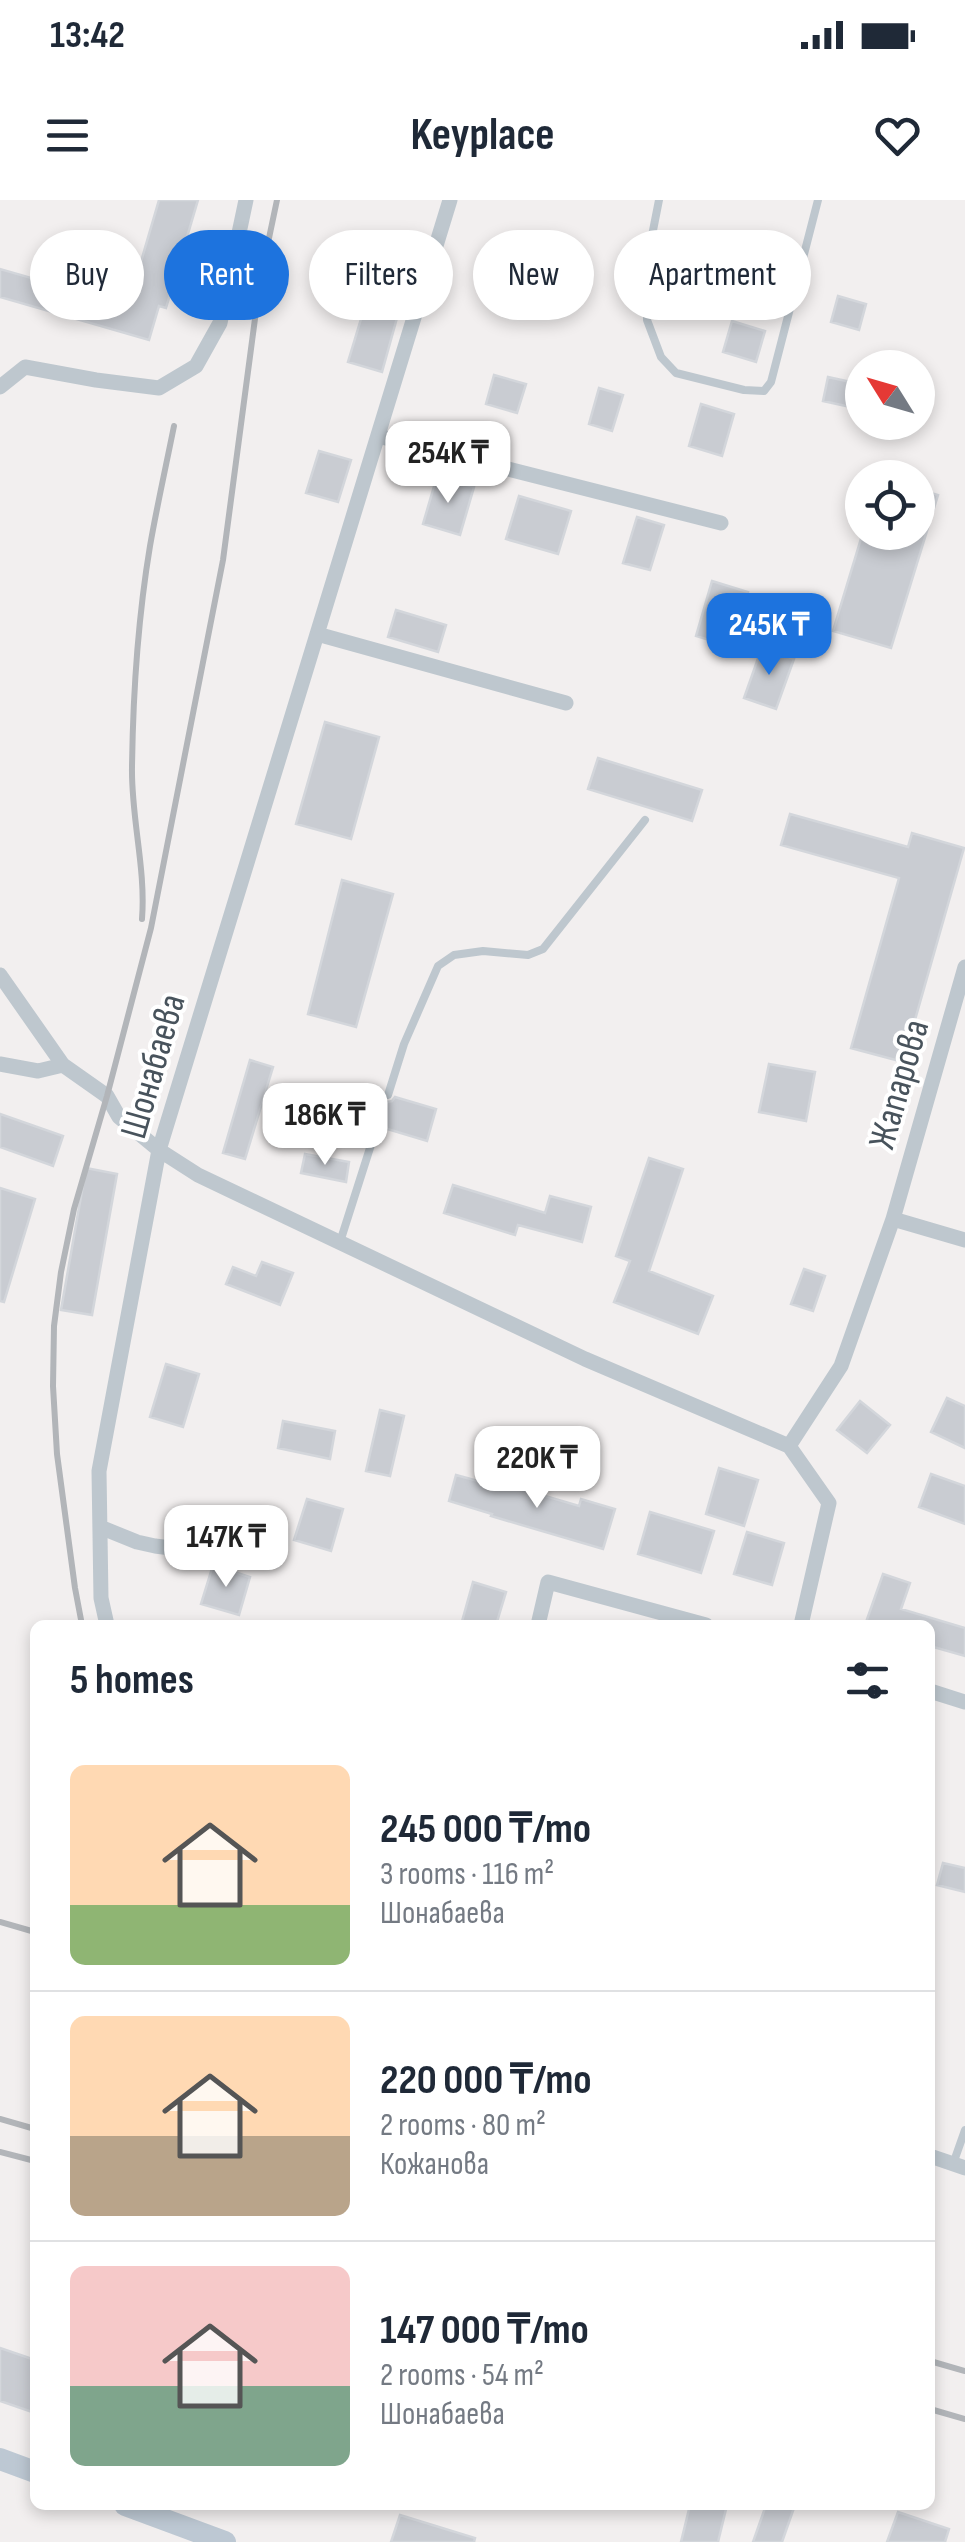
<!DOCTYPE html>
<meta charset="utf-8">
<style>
body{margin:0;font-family:"Sofia Sans Condensed",sans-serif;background:#f6f6f7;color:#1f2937;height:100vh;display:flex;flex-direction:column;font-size:38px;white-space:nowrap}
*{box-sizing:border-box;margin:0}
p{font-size:32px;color:#747a83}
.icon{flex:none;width:55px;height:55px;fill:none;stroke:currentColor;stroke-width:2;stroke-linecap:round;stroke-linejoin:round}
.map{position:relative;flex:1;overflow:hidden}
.sheet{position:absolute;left:30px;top:1420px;width:905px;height:890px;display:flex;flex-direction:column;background:#fff;border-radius:15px;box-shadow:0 5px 15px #0003}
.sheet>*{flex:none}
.hud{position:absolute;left:30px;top:30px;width:905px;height:90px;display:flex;gap:20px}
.needle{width:65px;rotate:307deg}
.fabs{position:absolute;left:845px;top:150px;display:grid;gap:20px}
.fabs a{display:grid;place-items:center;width:90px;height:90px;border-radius:50%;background:#fff;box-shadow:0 5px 15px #0003;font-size:50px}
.price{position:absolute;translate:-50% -85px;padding:0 22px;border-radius:20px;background:#fff;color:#222;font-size:32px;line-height:65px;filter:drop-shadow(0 2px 5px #0008)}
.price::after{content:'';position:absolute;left:50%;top:60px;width:30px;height:22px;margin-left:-15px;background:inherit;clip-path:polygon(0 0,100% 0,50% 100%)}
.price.selected{background:#1d73de;color:#fff}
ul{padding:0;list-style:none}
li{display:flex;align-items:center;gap:30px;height:250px;padding:0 40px}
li+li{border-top:2px solid #e0e1e3}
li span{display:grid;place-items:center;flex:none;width:280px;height:200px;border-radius:15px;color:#555}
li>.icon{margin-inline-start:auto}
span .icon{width:120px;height:120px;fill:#fffc;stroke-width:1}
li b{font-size:42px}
h2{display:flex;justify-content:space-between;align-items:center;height:120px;padding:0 40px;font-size:42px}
.pill{padding:0 35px;border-radius:45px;background:#fff;box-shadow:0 5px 15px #0003;font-size:35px;line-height:90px}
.pill.selected{background:#1d73de;color:#fff}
.status{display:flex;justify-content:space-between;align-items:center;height:70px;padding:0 50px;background:#fff;direction:ltr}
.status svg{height:28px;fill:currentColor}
header{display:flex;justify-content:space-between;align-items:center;height:130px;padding:0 40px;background:#fff;font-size:45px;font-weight:700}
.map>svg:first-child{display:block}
</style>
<div class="status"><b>13:42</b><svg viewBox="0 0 49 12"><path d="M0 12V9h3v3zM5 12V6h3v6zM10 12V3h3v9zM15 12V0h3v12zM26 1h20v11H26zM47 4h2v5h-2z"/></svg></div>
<header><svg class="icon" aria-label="menu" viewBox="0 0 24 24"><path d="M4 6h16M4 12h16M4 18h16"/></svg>Keyplace<svg class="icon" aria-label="heart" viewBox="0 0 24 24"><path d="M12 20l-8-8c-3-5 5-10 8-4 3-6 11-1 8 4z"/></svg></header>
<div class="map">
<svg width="965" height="2342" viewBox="0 0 965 2342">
<rect width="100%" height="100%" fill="#f2efef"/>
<path fill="#c9ccd2" stroke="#d3d6db" stroke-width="2.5" d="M159,0H198L166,108L159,106L149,140L0,97V69L128,106Z
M381,34L417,45L408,76L372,65Z
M709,56L758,71L749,99L701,84Z
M838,96L866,104L859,130L831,122Z
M364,109L397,118L382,172L348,162Z
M732,121L765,131L756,162L723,152Z
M494,175L526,184L517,213L486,204Z
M828,177L860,184L855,208L823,201Z
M599,188L623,195L612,231L589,224Z
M701,204L734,214L722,256L689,246Z
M319,251L351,260L338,302L306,293Z
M437,276L474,287L460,335L423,324Z
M918,289L938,295L891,448L833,431L863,332H918Z
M519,296L571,311L558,354L506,339Z
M637,317L664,325L650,370L623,363Z
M712,381L748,392L732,447L696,436Z
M396,410L446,425L438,452L388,437Z
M762,447L794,459L776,509L744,498Z
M325,522L379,537L351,639L296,624Z
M598,558L702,590L692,621L588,589Z
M790,614L908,647L912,633L964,648L903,862L851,848L899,678L781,645Z
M342,680L393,694L356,827L308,814Z
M250,860L273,867L245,959L223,953Z
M769,864L815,872L806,921L759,912Z
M367,889L381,893L382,899L387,902L392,901L395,897L436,909L427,941L384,928L383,922L378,919L373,920L370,924L357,920Z
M0,914L63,936L53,966L0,947Z
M305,954L349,962L346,982L301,973Z
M649,958L683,969L649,1071L713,1096L698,1134L614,1102L630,1061L616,1056Z
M86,968L117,974L92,1115L61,1110Z
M453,985L545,1013L550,996L591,1007L582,1042L518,1025L515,1035L444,1013Z
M0,988L35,999L4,1102L0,1101Z
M262,1062L293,1073L280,1105L226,1084L233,1067L256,1076Z
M804,1069L825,1076L813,1111L791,1104Z
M166,1164L199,1174L183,1227L150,1217Z
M947,1198L965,1206V1248L931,1232Z
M860,1201L890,1225L867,1253L837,1230Z
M380,1210L404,1216L390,1276L366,1271Z
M283,1221L335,1231L330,1259L278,1248Z
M719,1268L758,1280L744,1326L706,1314Z
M931,1274L965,1286V1324L919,1307Z
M456,1275L500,1287L501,1283L579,1306L581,1299L615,1309L603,1349L491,1316L492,1314L449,1301Z
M307,1299L343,1309L331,1351L294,1340Z
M650,1312L714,1331L701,1373L638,1354Z
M747,1332L784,1343L772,1385L734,1374Z
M213,1365L250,1377L239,1415L201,1404Z
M883,1374L910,1383L901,1409L965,1428V1456L930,1446V1425H865Z
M473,1382L506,1392L496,1425H461Z
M943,1663L965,1668V1692L937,1685Z
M0,2148L35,2160V2213L0,2201Z
M690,2305H727L718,2342H681Z
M766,2305H795L782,2342H753Z
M898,2312L949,2329L945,2342H887Z
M400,2315L475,2338L474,2342H391Z"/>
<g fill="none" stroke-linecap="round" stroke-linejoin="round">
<path stroke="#bec7ce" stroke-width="8" d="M659,0L646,66L647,120L661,157L676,173L744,190L764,191L771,182L818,0
M388,895L404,844L438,766L454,755L483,751L528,755L543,749L645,620
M340,1042L377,926
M953,1964L965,1930"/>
<path stroke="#bec7ce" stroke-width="15" d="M0,187L25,167L96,180L159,188L196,166L220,123L246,0
M378,236L721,323
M317,434L566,503
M0,775L63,865L107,896L119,917L159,950L198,975L585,1159L789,1246L829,1303L801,1425
M0,864L38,871L63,865
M893,1019L965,1040
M789,1246L841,1166L893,1019L965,767
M100,1327L137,1342L155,1346L274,1361
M107,1425L101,1398L99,1271L159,950L450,0
M538,1425L548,1382L706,1425
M930,1491L965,1502
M930,1956L965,1968"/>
<path stroke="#bdc8d3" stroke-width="22" d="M0,2259L35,2272
M125,2305L225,2342"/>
<path stroke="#b2b5b9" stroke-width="6" d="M142,719C146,668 131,618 132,567C133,493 138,418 150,346C157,306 166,266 174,226
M82,1425L75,1388L57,1254L53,1186L54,1126L61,1072L74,1009L107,896L151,728L223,360L260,81L277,0
M0,1722L35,1732
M0,1919L35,1929
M0,1952L35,1961
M930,2161L965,2171
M930,2209L965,2219"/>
</g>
<g text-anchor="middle" stroke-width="8" stroke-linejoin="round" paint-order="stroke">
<g font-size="38" fill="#48535c" stroke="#fff">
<text transform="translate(152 866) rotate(-74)" y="13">Шонабаева</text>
<text transform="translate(898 884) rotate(-74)" y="13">Жапарова</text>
</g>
</g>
</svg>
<div class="fabs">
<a><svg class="needle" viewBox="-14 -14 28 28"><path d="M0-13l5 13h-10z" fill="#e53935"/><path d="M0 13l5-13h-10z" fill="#747a83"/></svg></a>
<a><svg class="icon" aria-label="locate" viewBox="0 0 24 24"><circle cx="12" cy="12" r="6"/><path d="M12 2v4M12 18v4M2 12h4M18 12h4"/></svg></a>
</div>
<b class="price" style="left:448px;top:306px">254K ₸</b>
<b class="price selected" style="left:769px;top:478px">245K ₸</b>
<b class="price" style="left:325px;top:968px">186K ₸</b>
<b class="price" style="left:537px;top:1311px">220K ₸</b>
<b class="price" style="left:226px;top:1390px">147K ₸</b>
<div class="hud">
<a class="pill">Buy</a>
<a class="pill selected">Rent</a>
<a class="pill">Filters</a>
<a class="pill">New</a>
<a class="pill">Apartment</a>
</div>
<section class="sheet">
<h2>5 homes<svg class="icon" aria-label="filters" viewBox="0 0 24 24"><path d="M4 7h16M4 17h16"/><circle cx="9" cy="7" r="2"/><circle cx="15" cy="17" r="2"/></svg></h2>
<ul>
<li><span style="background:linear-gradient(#ffd9b3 70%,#8fb573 0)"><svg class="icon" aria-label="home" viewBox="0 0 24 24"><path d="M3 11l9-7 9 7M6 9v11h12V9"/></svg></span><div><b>245 000 ₸/mo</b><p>3 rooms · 116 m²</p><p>Шонабаева</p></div></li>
<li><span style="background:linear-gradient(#ffd9b3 60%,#b9a48a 0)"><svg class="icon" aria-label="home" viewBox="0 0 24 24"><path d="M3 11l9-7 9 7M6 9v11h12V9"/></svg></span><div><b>220 000 ₸/mo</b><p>2 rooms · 80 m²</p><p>Кожанова</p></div></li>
<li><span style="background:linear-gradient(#f6c9c9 60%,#7fa58c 0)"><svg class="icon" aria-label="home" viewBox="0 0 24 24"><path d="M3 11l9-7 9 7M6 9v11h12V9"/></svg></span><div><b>147 000 ₸/mo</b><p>2 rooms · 54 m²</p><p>Шонабаева</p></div></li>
</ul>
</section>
</div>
